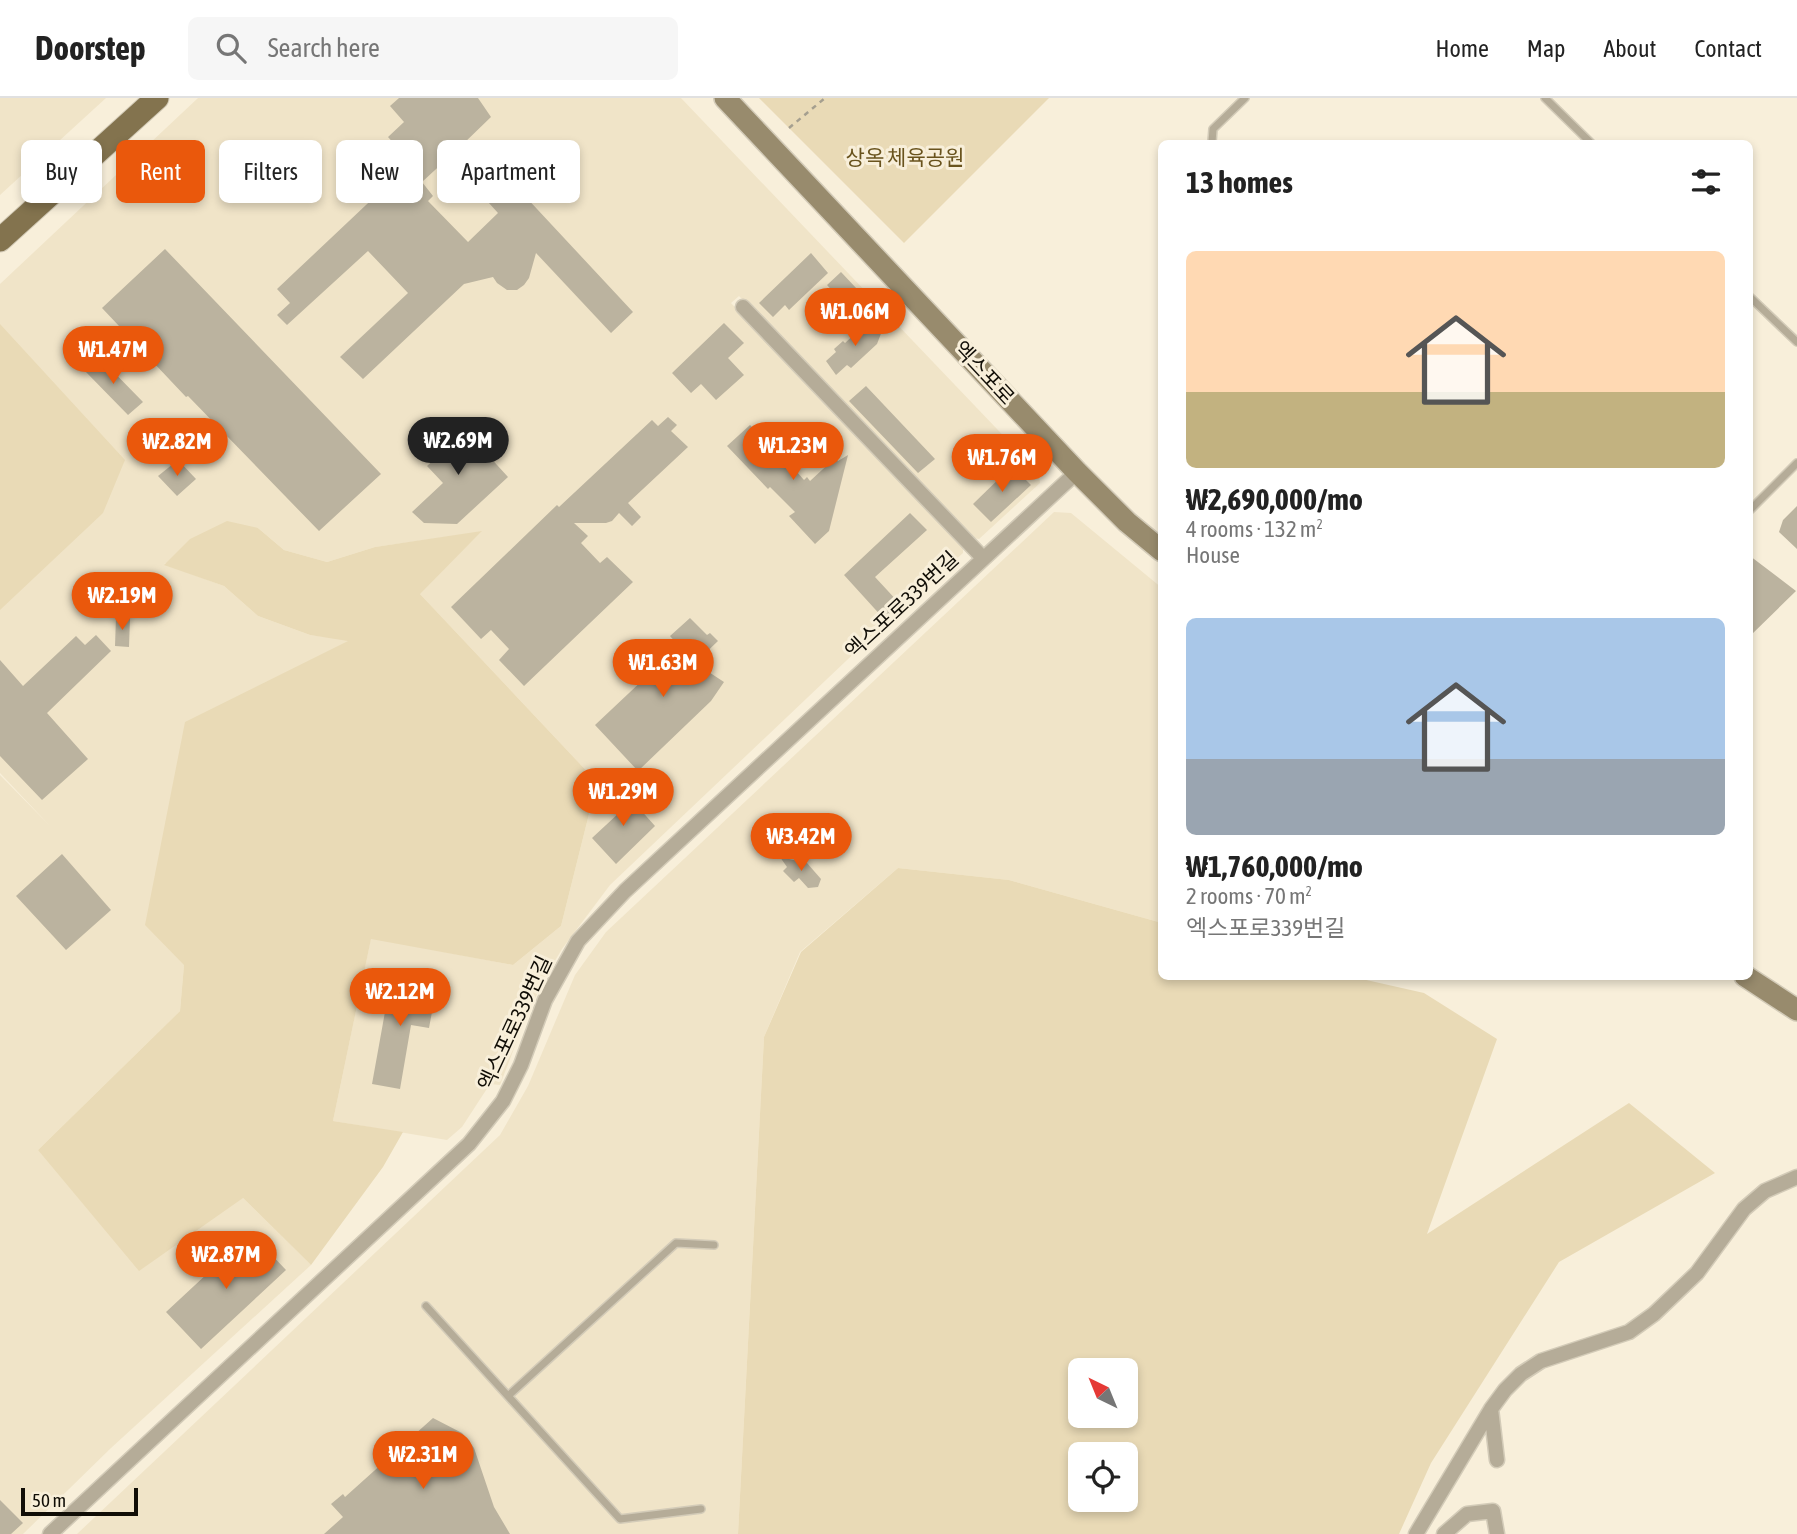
<!DOCTYPE html>
<meta charset="utf-8">
<style>
body{margin:0;font-family:"Asap Condensed","Noto Sans KR",sans-serif;background:#f6f6f6;color:#222;height:100vh;display:flex;flex-direction:column;font-size:26px;white-space:nowrap}
*{box-sizing:border-box;margin:0}
p{font-size:23px;color:#767676}
.icon{flex:none;width:38px;height:38px;fill:none;stroke:currentColor;stroke-width:2;stroke-linecap:round;stroke-linejoin:round}
.map{position:relative;flex:1;overflow:hidden}
.drawer{position:absolute;left:1158px;top:42px;width:595px;height:840px;display:flex;flex-direction:column;background:#fff;border-radius:10px;box-shadow:0 4px 10px #0003}
.drawer>*{flex:none}
.top-card{position:absolute;left:21px;top:42px;width:665px;height:63px;display:flex;gap:14px}
.needle{width:46px;rotate:317deg}
.tools{position:absolute;left:1068px;top:1260px;display:grid;gap:14px}
.tools a{display:grid;place-items:center;width:70px;height:70px;border-radius:10px;background:#fff;box-shadow:0 4px 10px #0003;font-size:35px}
.scale{position:absolute;left:21px;bottom:18px;width:117px;box-sizing:border-box;padding-left:7px;border:4px solid #100d06;border-top:0;font-size:19px;line-height:24px;white-space:nowrap;color:#100d06;-webkit-text-stroke:5px #f8efda;paint-order:stroke}
.price{position:absolute;translate:-50% -60px;padding:0 16px;border-radius:24px;background:#ea580c;color:#fff;font-size:23px;line-height:46px;filter:drop-shadow(0 2px 4px #0008)}
.price::after{content:'';position:absolute;left:50%;top:42px;width:21px;height:16px;margin-left:-10px;background:inherit;clip-path:polygon(0 0,100% 0,50% 100%)}
.price.current{background:#222;color:#fff}
ul{padding:0;list-style:none}
li{display:grid;align-content:center;gap:14px;height:371px;padding:0 28px}
li span{display:grid;place-items:center;height:217px;border-radius:10px;color:#555}
li>.icon{margin-inline-start:auto}
span .icon{width:126px;height:126px;fill:#fffc;stroke-width:1}
li b{font-size:30px}
h2{display:flex;justify-content:space-between;align-items:center;height:84px;padding:0 28px;font-size:30px}
.tag{padding:0 24px;border-radius:10px;background:#fff;box-shadow:0 4px 10px #0003;font-size:24px;line-height:63px}
.tag.current{background:#ea580c;color:#fff}
header{display:flex;align-items:center;gap:42px;box-sizing:border-box;height:98px;padding:0 35px;background:#fff;border-bottom:2px solid #e0e0e0}
header strong{font-size:33px}
nav{display:flex;gap:38px;margin-inline-start:auto;font-size:24px}
.search{width:490px;height:63px;background:#f6f6f6;display:flex;align-items:center;gap:18px;box-sizing:border-box;padding:0 24px;border-radius:10px;color:#767676;font-size:26px}
.map>svg:first-child{display:block}
</style>
<header>
<strong>Doorstep</strong>
<div class="search"><svg class="icon" aria-label="search" viewBox="0 0 24 24"><circle cx="10" cy="10" r="6"/><path d="M15 15l6 6"/></svg>Search here</div>
<nav><a>Home</a><a>Map</a><a>About</a><a>Contact</a></nav>
</header>
<div class="map">
<svg width="1797" height="1436" viewBox="0 0 1797 1436">
<rect width="100%" height="100%" fill="#f8efda"/>
<path fill="#f0e4c8" d="M0,0H106L0,97Z
M198,0H681L1039,375L1040,385L979,441L969,439L739,198L731,205L963,447V455L886,525L610,787L562,851L543,883L523,927L500,987L490,986L462,1029L447,1042L333,1023L371,840L513,867L561,828L597,684L419,495L481,434L375,449L327,464L284,452L258,430L164,466L224,488L258,518L310,537L350,542L184,867L180,913L38,1052L243,1100L311,1167L111,1350L23,1436H0V677L50,728L0,675V186Z
M1054,414L1071,415L1162,490V825L1009,782L898,770L800,854L764,939L738,1436H77L500,1037L528,988L575,877L606,834Z"/>
<path fill="#e9dab6" fill-rule="evenodd" d="M759,0H1049L904,145Z
M0,226L125,362L103,415L0,512Z
M227,423L258,430L284,452L327,464L375,449L482,433L420,496L597,684L561,828L513,867L371,841L333,1023L403,1034L383,1069L311,1167L243,1100L139,1173L38,1052L180,913L184,867L145,827L185,624L348,543L310,537L258,518L224,488L164,467L190,441Z
M898,770L1009,782L1162,825V878L1353,879L1424,895L1497,941L1427,1136L1629,1005L1715,1075L1559,1164L1431,1365L1399,1436H738L764,939L801,854ZM1125,1272V1318H1080V1272ZM1125,1356V1402H1080V1356Z"/>
<path fill="#bbb39f" fill-rule="evenodd" d="M399,0H478L491,19L461,48L510,82L633,214L611,235L536,155L529,180L524,187L517,192H507L497,185L493,179L464,186L363,281L340,259L408,195L368,153L287,227L277,217L290,205L277,191L384,90L379,84L406,59L388,39L404,24L390,8ZM448,60L498,115L468,144L428,103L433,98L422,84Z
M165,151L381,376L319,433L188,298L186,299L102,210Z
M811,155L828,175L789,212L785,207L773,219L759,205Z
M841,174L873,208L859,222L827,187Z
M870,222L882,233L877,246L851,270L847,267L836,277L826,263L836,254L834,251L843,243L845,245Z
M724,225L744,245L728,260L744,277L716,302L701,286L691,295L672,275Z
M98,258L143,304L128,317L84,272Z
M866,288L935,361L918,375L849,303Z
M668,319L677,327L671,333L688,349L628,405L641,419L632,428L619,415L612,423L606,425H574L588,438L581,445L600,465L607,459L633,484L524,588L499,562L509,551L491,532L481,541L451,509L557,407L559,409L652,322L658,328Z
M455,321L508,379L457,426L424,425L412,414L443,385L427,368L435,361L424,350Z
M750,327L760,337L767,340L804,382L807,379L810,383L835,360L838,363L848,357L829,433L815,446L789,418L795,414L770,389L768,391L727,348Z
M178,362L196,381L177,398L158,378Z
M1012,368L1031,387L991,424L973,406Z
M1797,408V451L1779,434L1783,422Z
M910,415L927,432L875,479L900,506L884,521L844,477Z
M1750,458L1796,493L1750,538Z
M116,519L130,520L129,549L115,548Z
M690,520L707,537L710,535L718,543L695,565L724,584L711,603L638,673L595,627L679,548L670,538Z
M96,537L111,553L47,615L88,661L42,702L0,658V562L23,588L76,538L85,547Z
M621,690L655,728L616,766L592,740L620,714L608,701Z
M62,756L111,812L66,852L16,798Z
M780,759L807,765L821,781L818,789L808,790L799,780L794,784L783,773L787,769Z
M401,873L420,876L416,900L434,903L429,930L411,927L400,991L372,986L392,875L400,877Z
M251,1135L286,1172L201,1251L166,1214Z
M433,1320L462,1335L474,1350L494,1409L510,1436H324L343,1419L331,1406L343,1396L345,1399Z
M0,1402L23,1425L11,1436H0Z"/>
<g fill="none" stroke-linecap="round" stroke-linejoin="round">
<defs>
<path id="lane" d="M1545,0L1592,46
M1214,46L1212,44L1213,31L1245,0
M1750,199L1797,244
M1750,412L1797,365
M426,1208L620,1421L701,1411
M508,1298L676,1145L714,1147"/>
<path id="street" d="M743,209L983,460
M1491,1311L1497,1362
M50,1436L469,1046L503,1003L521,967L545,902L578,843L625,793L1077,374
M1416,1436L1491,1311L1505,1292L1521,1276L1541,1263L1629,1234L1654,1216L1697,1175L1744,1111L1765,1093L1797,1079
M1444,1436L1467,1416L1493,1413L1497,1436"/>
<path id="secondary" d="M725,0L1077,374L1127,424L1162,453
M1745,878L1797,912"/>
<path id="primary" d="M0,142L157,0"/>
</defs>
<use href="#lane" stroke="#d3cbb8" stroke-width="10"/>
<use href="#street" stroke="#d3cbb8" stroke-width="17"/>
<use href="#secondary" stroke="#d3cbb8" stroke-width="24"/>
<use href="#primary" stroke="#d3cbb8" stroke-width="25"/>
<path stroke="#a59f8f" stroke-width="2.5" stroke-dasharray="5 5" stroke-linecap="butt" d="M789,30L825,0"/>
<use href="#lane" stroke="#b5ac98" stroke-width="7"/>
<use href="#street" stroke="#b5ac98" stroke-width="14"/>
<use href="#secondary" stroke="#988b6d" stroke-width="21"/>
<use href="#primary" stroke="#83734e" stroke-width="23"/>
</g>
<g text-anchor="middle" stroke-width="6" stroke-linejoin="round" paint-order="stroke">
<g font-size="21" fill="#69531d" stroke="#f8efda">
<text x="905" y="67">상옥 체육공원</text>
</g>
<g font-size="21" fill="#100d06" stroke="#f8efda">
<text transform="translate(984 275) rotate(47)" y="7">엑스포로</text>
<text transform="translate(902 507) rotate(-43)" y="7">엑스포로339번길</text>
<text transform="translate(515 925) rotate(-65)" y="7">엑스포로339번길</text>
</g>
</g>
</svg>
<div class="tools">
<a><svg class="needle" viewBox="-14 -14 28 28"><path d="M0-13l5 13h-10z" fill="#e53935"/><path d="M0 13l5-13h-10z" fill="#767676"/></svg></a>
<a><svg class="icon" aria-label="locate" viewBox="0 0 24 24"><circle cx="12" cy="12" r="6"/><path d="M12 2v4M12 18v4M2 12h4M18 12h4"/></svg></a>
</div>
<div class="scale">50 m</div>
<b class="price" style="left:855px;top:250px">₩1.06M</b>
<b class="price" style="left:113px;top:288px">₩1.47M</b>
<b class="price current" style="left:458px;top:379px">₩2.69M</b>
<b class="price" style="left:177px;top:380px">₩2.82M</b>
<b class="price" style="left:793px;top:384px">₩1.23M</b>
<b class="price" style="left:1002px;top:396px">₩1.76M</b>
<b class="price" style="left:122px;top:534px">₩2.19M</b>
<b class="price" style="left:663px;top:601px">₩1.63M</b>
<b class="price" style="left:623px;top:730px">₩1.29M</b>
<b class="price" style="left:801px;top:775px">₩3.42M</b>
<b class="price" style="left:400px;top:930px">₩2.12M</b>
<b class="price" style="left:226px;top:1193px">₩2.87M</b>
<b class="price" style="left:423px;top:1393px">₩2.31M</b>
<div class="top-card">
<a class="tag">Buy</a>
<a class="tag current">Rent</a>
<a class="tag">Filters</a>
<a class="tag">New</a>
<a class="tag">Apartment</a>
</div>
<section class="drawer">
<h2>13 homes<svg class="icon" aria-label="filters" viewBox="0 0 24 24"><path d="M4 7h16M4 17h16"/><circle cx="9" cy="7" r="2"/><circle cx="15" cy="17" r="2"/></svg></h2>
<ul>
<li><span style="background:linear-gradient(#ffd9b3 65%,#c2b280 0)"><svg class="icon" aria-label="home" viewBox="0 0 24 24"><path d="M3 11l9-7 9 7M6 9v11h12V9"/></svg></span><div><b>₩2,690,000/mo</b><p>4 rooms · 132 m²</p><p>House</p></div></li>
<li><span style="background:linear-gradient(#a9c7e8 65%,#9aa5b1 0)"><svg class="icon" aria-label="home" viewBox="0 0 24 24"><path d="M3 11l9-7 9 7M6 9v11h12V9"/></svg></span><div><b>₩1,760,000/mo</b><p>2 rooms · 70 m²</p><p>엑스포로339번길</p></div></li>
</ul>
</section>
</div>
